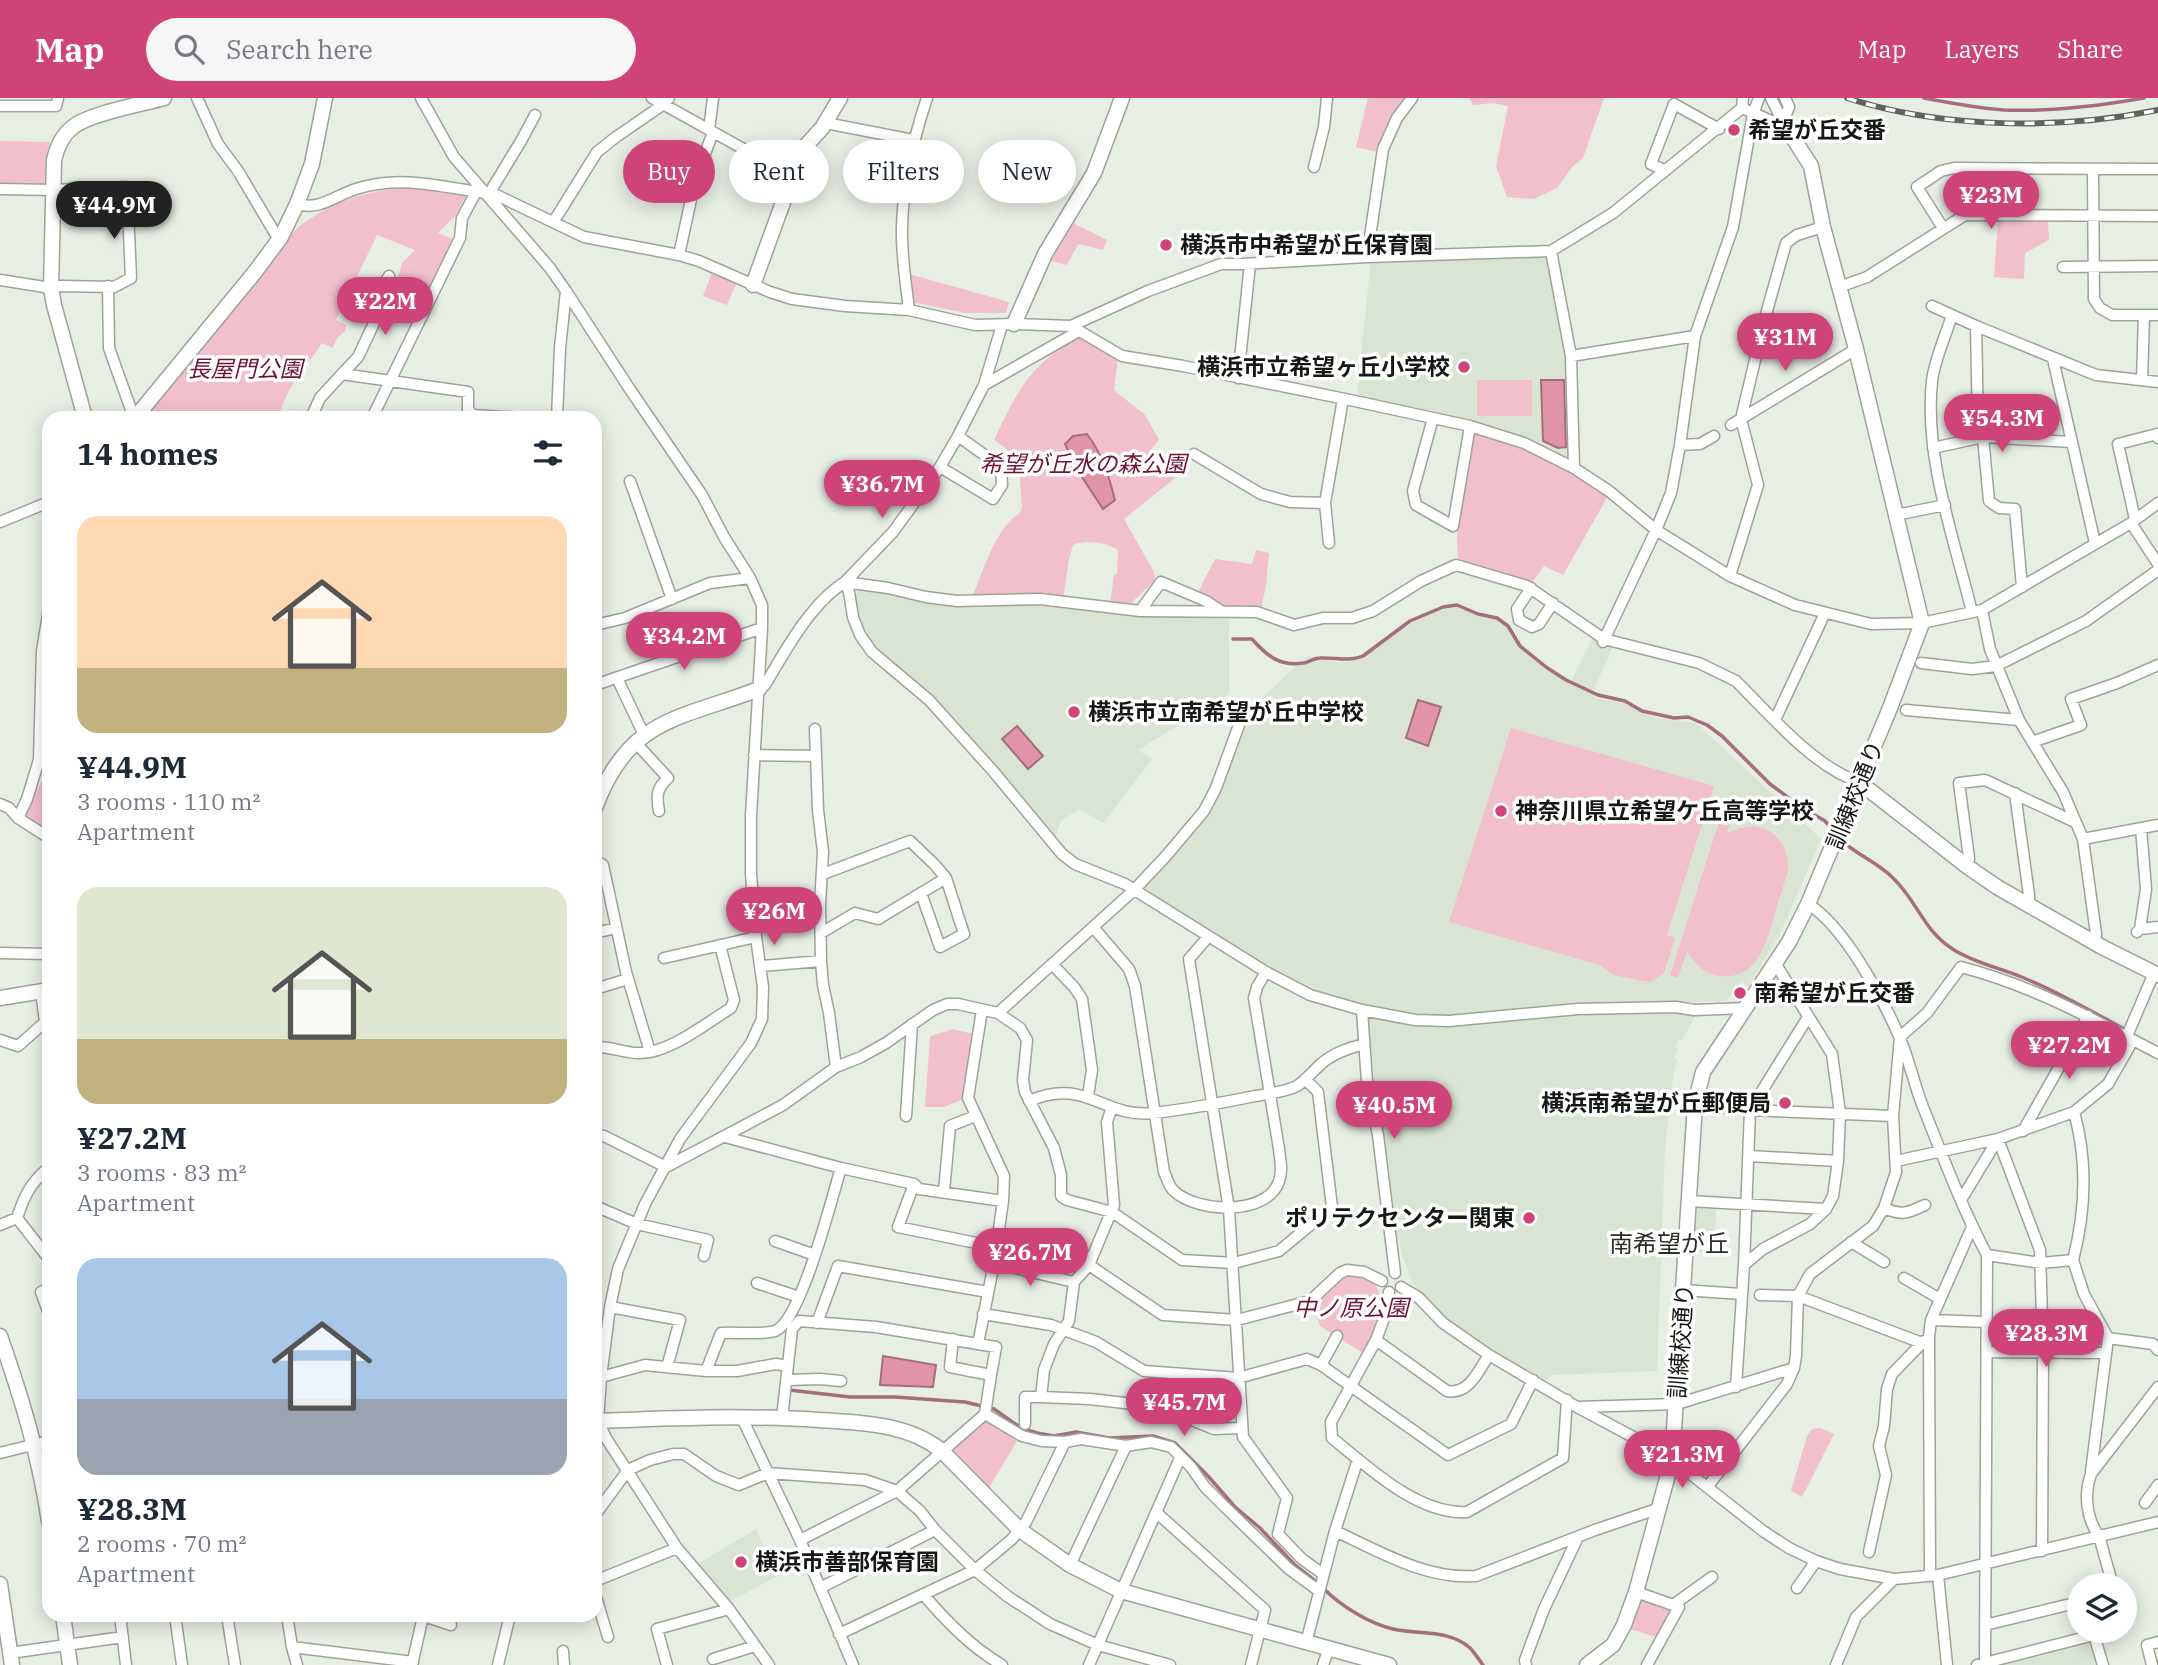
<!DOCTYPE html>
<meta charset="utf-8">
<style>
body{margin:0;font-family:"IBM Plex Serif","Noto Sans JP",serif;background:#f6f6f7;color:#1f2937;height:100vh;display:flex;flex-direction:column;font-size:26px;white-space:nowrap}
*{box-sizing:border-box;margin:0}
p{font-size:23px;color:#747a83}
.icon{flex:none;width:38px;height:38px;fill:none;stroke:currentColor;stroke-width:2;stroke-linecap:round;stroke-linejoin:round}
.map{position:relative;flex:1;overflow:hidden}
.sheet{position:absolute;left:42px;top:313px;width:560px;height:1211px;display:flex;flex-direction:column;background:#fff;border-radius:21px;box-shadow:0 4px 18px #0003}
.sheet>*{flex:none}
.top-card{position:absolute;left:623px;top:42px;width:665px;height:63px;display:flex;gap:14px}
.buttons{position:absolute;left:2067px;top:1475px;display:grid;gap:14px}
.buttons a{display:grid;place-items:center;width:70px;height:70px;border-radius:50%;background:#fff;box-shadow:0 4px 18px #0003;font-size:35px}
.price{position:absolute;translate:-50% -60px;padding:0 16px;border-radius:24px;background:#ce4378;color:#fff;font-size:23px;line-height:46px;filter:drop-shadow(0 2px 4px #0008)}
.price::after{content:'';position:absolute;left:50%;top:42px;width:21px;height:16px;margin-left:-10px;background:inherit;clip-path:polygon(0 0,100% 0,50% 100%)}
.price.active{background:#222;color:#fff}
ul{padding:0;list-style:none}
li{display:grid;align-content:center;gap:14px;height:371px;padding:0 35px}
li span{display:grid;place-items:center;height:217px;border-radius:21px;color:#555}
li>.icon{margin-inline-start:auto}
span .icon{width:126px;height:126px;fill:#fffc;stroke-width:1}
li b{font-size:30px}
h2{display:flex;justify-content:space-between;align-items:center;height:84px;padding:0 35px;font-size:30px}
.chip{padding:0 24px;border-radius:32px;background:#fff;box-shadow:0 4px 18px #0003;font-size:24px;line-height:63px}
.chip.active{background:#ce4378;color:#fff}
header{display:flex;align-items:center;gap:42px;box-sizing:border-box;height:98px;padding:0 35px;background:#ce4378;color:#fff}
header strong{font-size:33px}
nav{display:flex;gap:38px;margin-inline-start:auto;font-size:24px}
.search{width:490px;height:63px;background:#f6f6f7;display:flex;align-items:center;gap:18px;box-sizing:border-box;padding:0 24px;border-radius:38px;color:#747a83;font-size:26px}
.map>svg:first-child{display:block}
</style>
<header>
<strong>Map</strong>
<div class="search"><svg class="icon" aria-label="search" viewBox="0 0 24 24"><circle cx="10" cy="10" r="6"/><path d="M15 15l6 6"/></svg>Search here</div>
<nav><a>Map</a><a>Layers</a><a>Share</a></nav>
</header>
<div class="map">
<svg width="2158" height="1567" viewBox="0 0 2158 1567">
<rect width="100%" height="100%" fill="#e7eee4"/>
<path fill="#d9e4d3" d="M1549,156L1568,256L1571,358L1565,360L1531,343L1483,325L1357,298L1371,160Z
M859,492H879L940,508L1038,507L1111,515L1229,521V596L1138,652L1152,661L1103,725L1079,711L1061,723L1056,738L932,598L875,551L864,536L857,519L854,496Z
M1457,509L1478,518L1496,521L1508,530L1520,550L1536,564L1570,586L1593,540L1613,548L1592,596L1601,601L1622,605L1656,620L1696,625L1821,741L1779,838L1748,888L1741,884L1726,903L1631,906L1451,919L1411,917L1361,908L1317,894L1271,871L1141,790L1214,709L1242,629L1263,599L1307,558L1341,565L1358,562L1393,536L1430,515Z
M1676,912L1695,919L1682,942L1679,941L1675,948L1678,951L1674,960L1677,961L1673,978L1665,1051L1657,1273L1551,1277L1545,1285L1490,1254L1447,1223L1424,1200L1410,1180L1402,1157L1387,1084L1371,986L1368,922L1371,917L1412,926L1578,916Z
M1716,1107L1715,1155L1691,1154L1693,1108Z
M756,1431L777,1478L727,1505L696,1467Z
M2088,1545L2092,1548L2097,1567H1998Z"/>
<path fill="#f2bfcd" d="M1368,0H1409L1379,54L1356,49Z
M1469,0H1604L1583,60L1573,68L1557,90L1534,101L1507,99L1496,68L1508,8L1492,5L1473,7Z
M0,43L50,44L46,61L45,88L0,87Z
M409,89L459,94L466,98L455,118L438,135L453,141L427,193L398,180L402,165L415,152L377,137L336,222L346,227L345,233L337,240L333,250L322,245L289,292L277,320H143L292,135C325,105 365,93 409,89Z
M2048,122L2049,142L2025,155L2024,181L1994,179L1998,123Z
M1073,125L1107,142L1103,152L1078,146L1067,167L1051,163Z
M713,172L737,183L727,207L703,198Z
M909,176L1009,204L1006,215H965L912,204Z
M1078,239L1118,259L1114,292L1145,317L1159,342L1148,355L1175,380L1124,421L1154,474L1155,482L1129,507L1110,506L1114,477L1117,476L1118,452C1108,445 1084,441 1073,447L1069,461L1063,501L1026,497H973C985,469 995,431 1021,414L1022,408L1018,359L994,342C1017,293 1030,267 1078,239Z
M1477,282H1532V318H1477Z
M1474,335L1522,350L1573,375L1608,398L1563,477L1544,468L1531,486L1486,469L1458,464L1457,434Z
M1256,452L1269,455L1266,488L1261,511L1217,509L1197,496L1215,461L1252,466Z
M1511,630L1714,688L1667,837L1675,840L1664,875L1650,884L1613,877L1600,867L1449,824Z
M44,651H49V738L23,721L43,680Z
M1725,705L1735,708L1727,735C1760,719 1789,735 1788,773C1783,789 1778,804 1774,820C1765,847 1757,882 1720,878C1704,876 1695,866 1687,853L1678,880L1670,877Z
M953,931L973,936L964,1001L944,1009H925L930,940L931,938Z
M1345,1178C1397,1173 1382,1228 1363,1255L1320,1228L1313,1206Z
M985,1321L1017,1343L987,1393L947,1354Z
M1820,1330L1834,1336L1802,1399L1791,1393L1807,1338L1812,1331Z
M1646,1501L1671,1510L1672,1515L1659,1540L1630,1531L1640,1504Z"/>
<path fill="#e193aa" stroke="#a46e7d" stroke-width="2" d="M1541,282H1564L1566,349L1558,350L1543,343Z
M1087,336C1102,356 1109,378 1115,402L1103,411L1076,370L1065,346L1073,338Z
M1418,602L1441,609L1428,648L1406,640Z
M1017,628L1043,658L1028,671L1002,641Z
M883,1258L936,1267L933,1289L880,1287Z"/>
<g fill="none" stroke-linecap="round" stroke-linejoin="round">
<path stroke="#a46e7d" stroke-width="3.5" d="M1924,0C1950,5 1977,10 2004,12C2051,14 2098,8 2144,0
M1233,541H1252C1267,558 1280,569 1304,565C1309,564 1314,560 1320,560C1335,559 1348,564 1363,558L1410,523L1443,509L1457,507L1478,516L1497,520L1508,528L1520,548L1546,569L1566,582L1598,597L1625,603L1642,613L1674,620L1688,619L1707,627L1722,638L1770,686L1801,709L1825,723L1833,732
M1840,741C1855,756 1877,764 1892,779C1918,803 1922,832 1954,852C1975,865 2000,870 2024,880C2058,894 2091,913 2124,931
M789,1292L850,1299H895L965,1304L994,1311L1021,1330L1037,1335L1054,1338L1076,1334L1109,1340L1153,1338L1175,1345L1208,1378L1235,1409L1260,1430L1294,1466L1318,1485
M1323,1490C1341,1508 1368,1525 1393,1531C1418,1537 1449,1531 1470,1550C1475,1555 1479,1562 1483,1567"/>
<defs>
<path id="street" d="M197,0L218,46L238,73L279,142
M421,0L454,59L550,170L566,193L629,290L702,397L724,439L750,480L762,507V530L751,718V776L756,839L763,889L762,921L751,945L680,1041L645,1106L618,1171L610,1209L601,1279L598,1323L606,1340L677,1450L729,1511L769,1567
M652,0L792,78
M1743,0L1742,10L1776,25L1783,24
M1771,0L1783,24
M0,8H56L58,0
M1783,24L1789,9L1785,0
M826,25L913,42
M709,32L713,0
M1314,69L1324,29L1327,0
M1664,72L1651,66L1674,6L1719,31
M2093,72L2094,201L2100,210L2112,217H2158
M0,91L53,92L127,89L131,180L114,189L60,188L51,190L0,182
M490,94L521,43L535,17
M297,106C321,113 337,96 359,90C402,77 442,89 485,95L490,94L584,139L679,157L699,163L770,194L792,201L845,208L909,212L975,227L1014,226L1071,228L1148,193L1221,166H1243L1367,159L1551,153L1613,115L1742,10
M554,123L597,54L616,39L664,6L669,0
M1943,130L1917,89L1941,73L1954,70L2158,71
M1551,153L1571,258L1574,370
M679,157L695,83L713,34
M1367,159L1383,51L1397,20L1412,0
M2063,169L2158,168
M108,188L109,250L134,320
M1839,189L1867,179L1965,117L2158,118
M1932,208L1976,228L2096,277L2158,284
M909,212C906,184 901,157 902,129C903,85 913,42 927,0
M1952,217C1946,237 1934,263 1932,283C1924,360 1954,440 1972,514
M1071,228L1122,258L1183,268L1350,302L1470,328L1524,345L1574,370L1609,393L1656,432L1730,478L1795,507L1871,526L1922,525L1982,512L2131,425L2158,405
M1976,228L1978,327L1983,339L1989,403L1999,410L2015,411L2022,489
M1571,258L1695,238
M2053,261L2095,445
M342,276L358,259L383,206V188L389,178
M1238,280L1250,166
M2142,282L2144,217
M984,287L1079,233
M311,320L320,300L342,276L468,294V312L473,317L524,320
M372,320L460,140L462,120L476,94
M557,320L560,250L566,193
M1433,320L1413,393L1416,407L1453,428L1470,328
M1731,327L1856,251
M1680,347L1700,346L1714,338
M1933,350L1983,339L2071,344
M1194,356L1261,396L1290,404L1325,405
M940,369L993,401L1002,387L1001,369L958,338
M630,383L672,501
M1896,417L1945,407
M2135,421L2118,346L2157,336L2158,340
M0,424L49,404
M2131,425L2158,466
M1329,445L1325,405L1343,301
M1730,478L1758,387L1741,321L1765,220L1786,145L1797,137L1823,129
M845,484L888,490L926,499L957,503L1040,501L1140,513L1257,514L1294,527L1323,520H1352L1373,513L1421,483L1456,467L1527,488L1604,541L1699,565L1736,583C1769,616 1814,669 1859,684
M845,484L849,494L853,519L860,537L872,554L929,602L993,673L1062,756L1075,766L1125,786L1266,874L1310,897L1362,912L1415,922L1449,923L1578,911L1676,909L1694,912L1747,910
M1531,490L1517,511L1519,522L1532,529L1539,526L1553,505
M1982,512L1990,551L2019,622L2063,694L2083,741L2096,836L2095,845
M1140,513L1161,484L1206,503L1221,513
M595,527L625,520L710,485L750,480
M1603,544L1656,432L1671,395L1680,347L1695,238L1733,129L1753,16L1759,0
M1921,565L1972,571L1996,568L2086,523L2158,472
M617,580L644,637
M595,587L762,530
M759,591L765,587C785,553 811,505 845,484L893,434L940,369L958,338L984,287L1002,227
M1906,612L2019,622
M1775,622L1825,515
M815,631L818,712L823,754L820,806L821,863L823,887L829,915L836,969
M2032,644L2081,627L2071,601L2117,585L2158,567
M636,645L668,680C657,690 656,697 659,713
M754,657L816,658
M2015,695L2029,797V807
M0,706L9,710L18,720L49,740
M18,720L27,701L39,662L42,553L49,510
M2083,741L2158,727
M595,762L603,767L626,874L650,954
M1968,769L1969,760L1959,685L1985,682L2075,724
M823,776L910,743L935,767L946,780L964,836L940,849L921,795
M1808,806C1844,828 1882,899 1899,938C1909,961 1914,986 1923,1009C1943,1059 1962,1110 1987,1157L1985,1565
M1093,829L1129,871L1135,888L1164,1074C1167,1080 1169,1089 1174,1093C1197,1115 1268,1118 1279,1083C1283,1073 1280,1061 1279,1051L1254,900L1257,889L1266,874
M2140,831L2146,791L2141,730
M2137,834L2140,831L2158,829
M595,835L616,830
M821,835L855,815L878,821L946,780
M1208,839L1189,861L1229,1111L1243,1339L1287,1400L1278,1436L1302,1461L1323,1476
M0,855L49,856
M664,860L756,839
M1052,866L1074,889L1082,901L1092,972L1088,998
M761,868L821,863
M595,891L628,881
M1362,912L1367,984L1378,1037L1395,1175
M998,915L1134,792L1166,758L1204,713L1216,690L1239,627
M2127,938L2154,875
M0,942L18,948L45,924L41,893
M595,949C610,948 624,955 638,955C669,956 706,925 731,910L734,902L720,847
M1029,1003C1086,978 1103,1021 1154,1015C1188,1011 1221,1005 1255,998C1268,996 1285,994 1297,988C1306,982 1313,973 1321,966C1333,955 1349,950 1364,946
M1695,1006L1750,1012L1893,1018
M1112,1009L1107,1024L1114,1107L1089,1167L1074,1184L1069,1223L1054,1246L1044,1272L1041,1299L1090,1301L1142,1307L1175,1315L1214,1331L1241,1330
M906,1018L912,926
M2023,1033L2088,918
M595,1037L604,1038L666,1069L783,1007L836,969L861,959L886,945L933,912L947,906H958L998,915L1020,930L1027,942L1023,982L1025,994L1054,1050L1061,1077V1098L1067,1102L1112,1114L1182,1162L1234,1165L1279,1153L1332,1109L1318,994L1305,981
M725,1039L841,1070L914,1086L919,1091L1003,1103
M1998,1041L2040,1152L2043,1255L2042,1453
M1749,1058L1838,1063
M1896,1063L1998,1041L2074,1014L2108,986L2133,942
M914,1086L898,1129L996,1149
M944,1093L950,1028L975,1018
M1961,1102L1998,1041
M1689,1103L1826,1111
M595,1108L637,1126L708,1142L704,1158
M1884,1110C1902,1118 1908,1115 1925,1107
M17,1120L49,1161
M0,1127L17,1120C25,1096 30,1086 49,1069
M775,1143L815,1157
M1851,1144L1884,1164
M1050,1148L1092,1160
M1987,1157L2041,1165L2073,1162C2086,1112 2088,1064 2074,1014
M2073,1162L2084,1196L2108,1240L2091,1374
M994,1165L1074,1184
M1089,1167L1163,1217L1237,1222L1310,1203L1340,1175L1347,1172L1364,1174L1382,1183
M1744,1167L1763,1151L1810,1126L1826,1111L1833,1098L1838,1063L1840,1015L1832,956L1775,865
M1904,1180L1940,1201
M757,1185L799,1199
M1401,1189L1418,1199L1443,1225L1489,1257L1577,1309L1665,1356L1763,1433L1789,1450L1816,1463L1840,1471L1894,1481L1938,1477L2158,1424
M49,1190L41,1194L49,1216
M1684,1192L1741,1196
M1389,1194L1385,1218L1376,1242L1331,1324L1332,1340C1368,1369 1418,1417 1467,1414L1563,1360L1567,1302
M1760,1197L1798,1198L1922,1245L1924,1243
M610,1209L680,1222L667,1269
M983,1216L1051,1227L1096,1244L1144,1273L1238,1280L1307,1261L1321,1267L1448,1357L1511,1326L1533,1282
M1931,1222L1986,1224
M817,1225L838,1168L988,1194
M2108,1240L2153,1246L2158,1252
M1376,1242L1447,1293C1469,1297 1478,1273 1489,1257
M978,1246L994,1165L1003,1103L1004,1078L968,1000L982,912
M1987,1254L2105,1255
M1321,1267L1337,1238
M706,1273L721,1235C736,1234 761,1237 775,1233C801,1224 832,1099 841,1070
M601,1279L645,1267L706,1273H737L776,1266L788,1268
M787,1282L820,1281L841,1283
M1736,1289L1744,1167L1750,1012L1808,919
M1578,1309L1677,1306L1794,1270
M985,1316L1022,1338L1042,1343L1065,1344L1081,1341L1126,1348L1151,1344L1171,1349L1191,1369L1205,1389L1224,1408L1289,1471L1319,1493
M741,1318L800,1442L853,1567
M782,1320L792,1231L799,1223L876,1229L996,1249L991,1277L950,1269L953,1241
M1025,1326V1299H1041
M0,1355L49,1343
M1708,1388L1787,1286L1794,1270L1796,1258L1798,1198L1810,1176L1873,1128L1884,1110L1896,1074L1893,1018L1900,939L1927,915L1961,869C2034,888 2092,921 2158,955
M2145,1405L2158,1387
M1157,1415L1265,1512L1251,1567
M595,1417L628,1372L650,1362L673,1356H684L716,1378L739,1387L768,1375L865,1382L897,1393L920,1413L935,1432L975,1472L1007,1498L1050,1526L1098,1547L1170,1567
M1335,1433C1379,1453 1426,1482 1476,1478L1595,1432L1657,1411
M800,1442L897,1393L985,1316L991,1277
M1869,1454L1886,1377L1879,1348L1884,1328L1887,1291L1892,1276L1922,1245
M1070,1467L1126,1348
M1938,1477L1947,1567
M1930,1478L1929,1239L1931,1222L1972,1129
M595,1483L677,1450
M2113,1488L2099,1438C2086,1420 2084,1396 2091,1376L2158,1289
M820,1490L935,1432
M1797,1490L1816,1463
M1636,1494L1679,1509L1647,1567
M595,1496L608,1539
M923,1496C946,1523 971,1549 1002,1567
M1673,1507L1712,1479
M120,1517L126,1567
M175,1517L182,1567
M227,1517L235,1567
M287,1517L292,1549L297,1567
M421,1517L451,1527
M1985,1527L2079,1504
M839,1536L975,1472L1011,1442L1026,1424L1065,1344
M1306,1545L1335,1433L1358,1361
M292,1549L413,1564
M563,1553L564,1567
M10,1555L123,1539
M713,1561L755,1548
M412,1567L423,1518
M498,1567L510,1517
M667,1567L657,1531L729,1511
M1089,1567L1180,1360
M1323,1567L1329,1550
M1526,1567L1525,1562L1544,1511L1578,1439
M1836,1567L1856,1519L1894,1481
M1977,1567L2094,1537L2103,1567
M2152,1567L2147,1547L2158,1544"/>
<path id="secondary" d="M753,187L802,52L822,30L840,0
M1014,226L1045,156L1094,75L1122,0
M85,320L54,207L51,190L54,62C57,49 62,37 73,29C88,16 142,6 164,0
M135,320L255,174L281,139L297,106L312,66L325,0
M1859,684L1968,769L1997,789L2102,849L2158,877
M595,710C628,619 681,621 759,591
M0,900L49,892
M0,1238C22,1301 39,1357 49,1423
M598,1323C672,1320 745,1317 819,1322C861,1325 907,1325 942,1353L1020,1432L1070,1467L1121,1493L1389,1567
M0,1486L12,1567
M63,1517L70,1567
M1587,1567L1613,1547L1624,1527L1636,1494L1672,1362L1695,1006L1703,974L1789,844L1808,806L1890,610L1922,525L1856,251L1823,129L1811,68L1783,24"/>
</defs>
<use href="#street" stroke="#9da399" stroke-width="13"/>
<use href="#secondary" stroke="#9da399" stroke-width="17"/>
<use href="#street" stroke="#fff" stroke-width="10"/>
<use href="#secondary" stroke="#fff" stroke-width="14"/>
<defs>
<path id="rail" d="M1847,0C1942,31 2061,32 2158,12"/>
</defs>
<use href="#rail" stroke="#60635e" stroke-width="6"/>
<use href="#rail" stroke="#fff" stroke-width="3.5" stroke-dasharray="10" stroke-linecap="butt"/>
</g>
<g fill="#ce4378" stroke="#fff" stroke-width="2.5">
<circle cx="1734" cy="32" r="7"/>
<circle cx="1166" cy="147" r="7"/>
<circle cx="1464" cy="269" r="7"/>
<circle cx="1074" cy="614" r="7"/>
<circle cx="1501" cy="713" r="7"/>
<circle cx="1740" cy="895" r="7"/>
<circle cx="1785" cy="1005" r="7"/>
<circle cx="1529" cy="1120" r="7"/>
<circle cx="741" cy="1464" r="7"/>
</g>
<g text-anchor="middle" stroke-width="7" stroke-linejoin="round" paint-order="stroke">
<g font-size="23" font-weight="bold" fill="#161815" stroke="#fff" text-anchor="start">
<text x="1748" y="40">希望が丘交番</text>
<text x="1180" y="155">横浜市中希望が丘保育園</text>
<text x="1450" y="277" text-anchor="end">横浜市立希望ヶ丘小学校</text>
<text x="1088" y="622">横浜市立南希望が丘中学校</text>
<text x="1515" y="721">神奈川県立希望ケ丘高等学校</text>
<text x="1754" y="903">南希望が丘交番</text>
<text x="1771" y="1013" text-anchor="end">横浜南希望が丘郵便局</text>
<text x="1515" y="1128" text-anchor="end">ポリテクセンター関東</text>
<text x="755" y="1472">横浜市善部保育園</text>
</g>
<g font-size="23" font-style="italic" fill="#6e133a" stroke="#fff">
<text x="245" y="279">長屋門公園</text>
<text x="1083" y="374">希望が丘水の森公園</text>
<text x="1351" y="1218">中ノ原公園</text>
</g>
<g font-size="23" fill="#161815" stroke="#fff">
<text transform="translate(1855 697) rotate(-68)" y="8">訓練校通り</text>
<text transform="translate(1681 1243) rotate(-86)" y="8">訓練校通り</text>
</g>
<g font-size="24" fill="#2a2f27" stroke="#fff">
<text x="1669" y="1154">南希望が丘</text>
</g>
</g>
</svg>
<div class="buttons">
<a><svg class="icon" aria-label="layers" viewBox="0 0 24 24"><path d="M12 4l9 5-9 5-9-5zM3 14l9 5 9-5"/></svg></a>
</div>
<b class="price" style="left:1991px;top:133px">¥23M</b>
<b class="price active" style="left:114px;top:143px">¥44.9M</b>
<b class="price" style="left:385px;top:239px">¥22M</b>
<b class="price" style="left:1785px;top:275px">¥31M</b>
<b class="price" style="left:2002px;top:356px">¥54.3M</b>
<b class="price" style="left:882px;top:422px">¥36.7M</b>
<b class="price" style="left:684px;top:574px">¥34.2M</b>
<b class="price" style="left:774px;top:849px">¥26M</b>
<b class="price" style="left:2069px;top:983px">¥27.2M</b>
<b class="price" style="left:1394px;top:1043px">¥40.5M</b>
<b class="price" style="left:1030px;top:1190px">¥26.7M</b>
<b class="price" style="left:2046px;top:1271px">¥28.3M</b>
<b class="price" style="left:1184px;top:1340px">¥45.7M</b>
<b class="price" style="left:1682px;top:1392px">¥21.3M</b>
<div class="top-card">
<a class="chip active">Buy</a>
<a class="chip">Rent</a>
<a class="chip">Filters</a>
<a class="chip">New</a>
</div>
<section class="sheet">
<h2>14 homes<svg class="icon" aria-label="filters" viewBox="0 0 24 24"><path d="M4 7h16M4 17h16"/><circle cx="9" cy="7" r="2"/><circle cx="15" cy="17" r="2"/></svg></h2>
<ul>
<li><span style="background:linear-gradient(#ffd9b3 70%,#c2b280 0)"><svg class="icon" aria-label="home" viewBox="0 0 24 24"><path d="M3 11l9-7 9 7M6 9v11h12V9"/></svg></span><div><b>¥44.9M</b><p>3 rooms · 110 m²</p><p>Apartment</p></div></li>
<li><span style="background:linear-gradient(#dfe7d0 70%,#c2b280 0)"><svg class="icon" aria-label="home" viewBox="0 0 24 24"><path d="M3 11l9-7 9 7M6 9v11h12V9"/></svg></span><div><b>¥27.2M</b><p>3 rooms · 83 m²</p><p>Apartment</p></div></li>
<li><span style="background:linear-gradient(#a9c7e8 65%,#9aa5b1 0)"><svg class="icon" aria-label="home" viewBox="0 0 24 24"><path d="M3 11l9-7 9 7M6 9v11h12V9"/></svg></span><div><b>¥28.3M</b><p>2 rooms · 70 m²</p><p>Apartment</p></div></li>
</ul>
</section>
</div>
